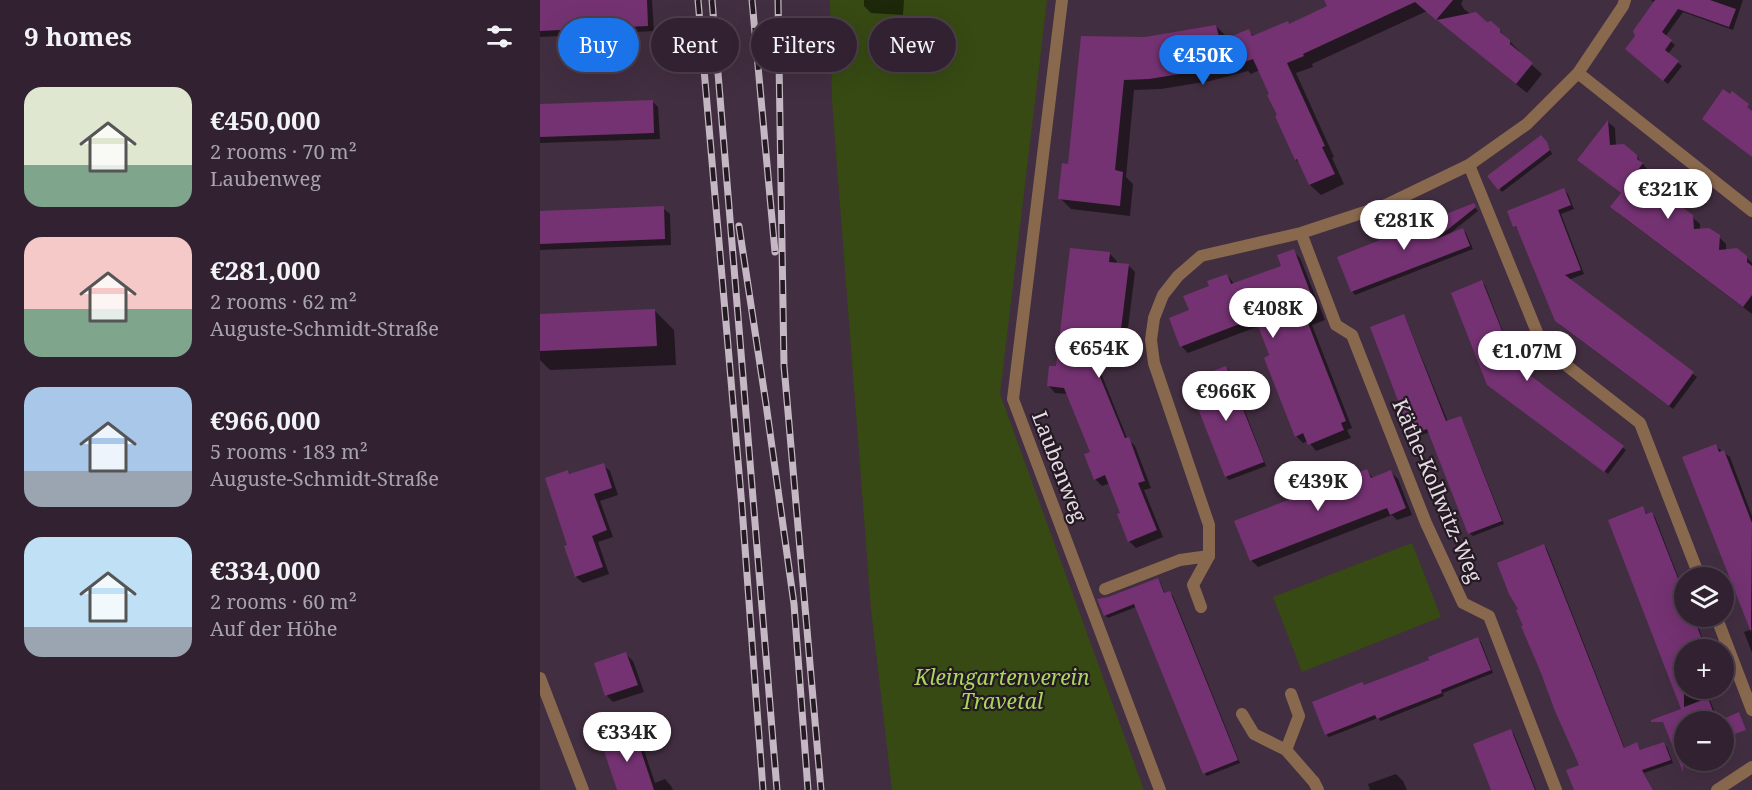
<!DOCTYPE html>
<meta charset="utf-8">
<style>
body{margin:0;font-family:"Noto Serif",serif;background:#3d2f3d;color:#f1f3f6;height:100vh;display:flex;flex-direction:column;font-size:22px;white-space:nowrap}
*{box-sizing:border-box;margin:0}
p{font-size:20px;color:#a8a4ab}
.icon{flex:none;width:33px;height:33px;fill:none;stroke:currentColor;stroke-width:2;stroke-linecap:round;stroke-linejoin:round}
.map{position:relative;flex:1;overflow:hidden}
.side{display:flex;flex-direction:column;background:#322231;width:540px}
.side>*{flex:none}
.guide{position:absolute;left:18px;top:18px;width:570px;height:54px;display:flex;gap:12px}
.controls{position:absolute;left:1134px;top:567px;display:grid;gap:12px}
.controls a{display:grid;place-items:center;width:60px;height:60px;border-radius:50%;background:#322231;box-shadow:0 6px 24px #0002,0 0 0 2px #4d3f4d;font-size:30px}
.price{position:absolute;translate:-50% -51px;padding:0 14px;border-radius:21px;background:#fff;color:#222;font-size:20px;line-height:39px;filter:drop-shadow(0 2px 3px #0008)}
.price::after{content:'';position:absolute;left:50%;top:36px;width:18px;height:14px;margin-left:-9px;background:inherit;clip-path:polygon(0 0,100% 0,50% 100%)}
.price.on{background:#1a73e8;color:#fff}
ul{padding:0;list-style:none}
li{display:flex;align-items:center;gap:18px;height:150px;padding:0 24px}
li span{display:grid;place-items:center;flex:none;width:168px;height:120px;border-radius:18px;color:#555}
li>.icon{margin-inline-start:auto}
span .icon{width:72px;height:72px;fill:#fffc;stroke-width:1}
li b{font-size:26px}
h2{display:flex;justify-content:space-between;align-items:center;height:72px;padding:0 24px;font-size:26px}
.pill{padding:0 21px;border-radius:27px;background:#322231;box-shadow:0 6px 24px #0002,0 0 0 2px #4d3f4d;font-size:21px;line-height:54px}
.pill.on{background:#1a73e8;color:#fff}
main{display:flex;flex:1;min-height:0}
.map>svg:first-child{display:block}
</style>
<main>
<section class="side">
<h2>9 homes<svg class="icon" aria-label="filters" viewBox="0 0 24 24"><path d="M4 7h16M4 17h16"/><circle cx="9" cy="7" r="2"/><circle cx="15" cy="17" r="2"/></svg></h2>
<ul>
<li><span style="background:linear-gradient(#dfe7d0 65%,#7fa58c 0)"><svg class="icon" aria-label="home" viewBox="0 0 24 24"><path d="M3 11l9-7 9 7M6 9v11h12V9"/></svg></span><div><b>€450,000</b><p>2 rooms · 70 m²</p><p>Laubenweg</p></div></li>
<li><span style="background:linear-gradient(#f6c9c9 60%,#7fa58c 0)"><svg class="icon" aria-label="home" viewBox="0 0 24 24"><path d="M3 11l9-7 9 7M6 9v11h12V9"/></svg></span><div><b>€281,000</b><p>2 rooms · 62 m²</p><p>Auguste-Schmidt-Straße</p></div></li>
<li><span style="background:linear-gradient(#a9c7e8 70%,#9aa5b1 0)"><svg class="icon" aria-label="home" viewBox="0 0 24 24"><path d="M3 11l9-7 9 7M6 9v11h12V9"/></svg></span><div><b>€966,000</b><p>5 rooms · 183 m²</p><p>Auguste-Schmidt-Straße</p></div></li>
<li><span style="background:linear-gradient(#bfe0f5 75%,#9aa5b1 0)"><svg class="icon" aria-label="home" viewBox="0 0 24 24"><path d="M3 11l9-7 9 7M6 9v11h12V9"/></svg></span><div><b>€334,000</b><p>2 rooms · 60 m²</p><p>Auf der Höhe</p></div></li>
</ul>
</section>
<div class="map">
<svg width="1212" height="790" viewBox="0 0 1212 790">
<rect width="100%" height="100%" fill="#422e41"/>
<path fill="#374a13" d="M290,0H507L460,394L604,790H352L331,609L292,101Z
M872,543L901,617L762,672L733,597Z"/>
<path fill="#0007" d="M0,0H112L114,31L0,37Z
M324,0H364L363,15L331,13L324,6Z
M803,0H923L921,4L924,9L932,15L959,30L980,52V54L1002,74L987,93L887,11L772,64L773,67L756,73L794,157L792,158L804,184L781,195L770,185L761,164L756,160L737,117L739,116L731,94L720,70L711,74L708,71L670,81L621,89L594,90L586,177L593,184L590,216L531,209L520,198L529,165L605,39L676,26L687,37V39L708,31L714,36L750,25Z
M1111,0H1203L1193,30L1143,12L1125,37L1135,45L1128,54L1142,66L1128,84L1091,53L1096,37L1115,3Z
M112,101L118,107L120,139L0,143V105Z
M1068,122L1075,128L1076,146L1096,156L1109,171L1095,190L1127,197L1134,204V210L1152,217L1160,224V230L1179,237L1186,244V251L1206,257L1212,263V314L1079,214L1072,207L1082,194L1039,160Z
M1004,140L1009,147L1012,154L962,192L949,176Z
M1024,190L1028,194L1034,209L1021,214L1044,274L1028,280L1157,377L1133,409L1020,325L979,230L975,226Z
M933,205L938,211L908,235L923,230L926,233L933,249L815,295L812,291Z
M123,208L130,214L131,245L0,250V212Z
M753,251L760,258L785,320L772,325L812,428L807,430L811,438L776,451L768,441L763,443L756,436L719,326L648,353L641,346L651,311L671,287L687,275L695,285L743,267Z
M570,254L577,261L576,264L588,265L595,272L584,360L554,356L587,438L595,446L611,488L604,490L623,537L596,548L589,541L582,514L570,483L562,486L555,479L552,452L528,394L515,393L509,386Z
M942,282L945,285L977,368L1086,450L1068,474L952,388Z
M115,311L134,330L136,365L10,370L0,360V316Z
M863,316L866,319L908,422L920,418L923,421L964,524L933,536L929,533L890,432L876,437L873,434Z
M686,367L689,370L726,466L689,480L686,477Z
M1175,446L1190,457L1212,516V653L1204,632L1212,629L1144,458Z
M63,465L70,471L78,495L60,501L73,537L58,542L69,574L43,583L36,577L26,547L28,546V472L31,475Z
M827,471L833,478L851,472L858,479L872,515L857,520L852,515L718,567L712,561L696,521Z
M1103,508L1108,515L1111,513L1115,517L1144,592V616H1154L1167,650H1144V688H1165L1175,713L1173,714L1178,722H1144V750L1140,752L1143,710Z
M1004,545L1007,549L1085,749L1097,744L1101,751L1124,744L1127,747L1133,763L1104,773L1113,790H1052L1041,766Z
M617,579L620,582L625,594L629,592L633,596L700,763L667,776L664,773L596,607L568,618L565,615Z
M938,639L941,642L953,673L903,693L904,696L841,721L838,718L789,737L786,734L824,687L891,660Z
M86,654L93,661L104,692L73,702L66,695Z
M971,731L974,734L996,790H952Z
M80,734L87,740L95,737L102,744L115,783L125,779L131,786L133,790H79Z
M856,774L863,781L867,790H830L828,784Z"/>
<path fill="#743272" d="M0,0H107L108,26L0,31Z
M784,0H913L896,20L875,2L763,54L764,56L747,63L785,146L782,147L795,174L769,185L757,159L755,160L735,116L737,115L727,95L729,94L713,59L699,64L698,61L659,71L609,79L584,80L575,170L583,172L580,206L518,199L522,163L528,164L541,36L605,37L676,25L680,41L709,29L712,36L748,21L749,24L787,6Z
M1115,0H1170L1196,9L1189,27L1138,9L1122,32L1132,40L1125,50L1139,61L1123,81L1085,49L1095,36L1093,31Z
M936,12L947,22L951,21L960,29V32L970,40V44L993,63L976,84L897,20Z
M1183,89L1190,94L1192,91L1209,104L1207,107L1212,111V157L1162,119Z
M113,100L114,133L0,137V104Z
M1068,120L1070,145L1084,144L1097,155V159L1103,163L1085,188H1118L1128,196V210L1142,207L1153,215L1154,229L1169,228L1180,235L1179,250L1197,248L1207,256V262L1212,266V295L1203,307L1070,207L1081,193L1037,160Z
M1001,135L1007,142L1010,150L958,190L947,176Z
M1024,188L1031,205L1018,210L1041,270L1025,275L1154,372L1129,406L1015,321L976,226L973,227L967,211Z
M934,203L936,207L896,239L923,228L930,246L811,292L797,257Z
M124,206L125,239L0,244V211Z
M530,248L570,252L569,262L589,264L578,354L549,350L585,438L589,437L605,481L598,483L617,530L588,542L577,514L580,513L565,475L554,480L544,454L550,452L524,388L507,386L509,366H516Z
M754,249L778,313L766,318L806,421L801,423L804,430L768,445L763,433L755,437L724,358L729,355L715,318L640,347L629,318L649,310L643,296L669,286L667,281L687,274L691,284L741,266L737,255Z
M942,280L975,364L1084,446L1064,472L947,385L911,293Z
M115,309L117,346L0,351V314Z
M864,314L906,421L921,416L962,521L928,534L887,429L871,435L830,327Z
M686,366L724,462L685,477L647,381Z
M1176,444L1179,452L1184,450L1212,523L1211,632L1142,457Z
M64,463L72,488L54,494L67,530L52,536L63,567L35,577L24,546L27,545L5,478L28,470L29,474Z
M827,469L831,478L851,470L866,508L850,515L847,508L710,561L694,521Z
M1103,506L1106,514L1112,512L1144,594V616H1153L1166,650H1144V707L1168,698L1177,722H1144L1143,772L1123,722H1111V720L1141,709L1068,520Z
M1004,544L1084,748L1097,742L1100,750L1124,742L1131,760L1102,770L1113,790H1034L1026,770L1039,765L1015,711L1001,673L981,626H983L976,610L978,609L969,594L957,563Z
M618,578L624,593L630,591L698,760L663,774L594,604L564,616L557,599L568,597Z
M938,637L951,670L901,690L902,693L853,712L837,719L835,715L785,735L772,702L822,682L824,685L840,679L889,660L888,657Z
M86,652L98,685L65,696L54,663Z
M1199,712L1206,730L1189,736L1183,719Z
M971,729L978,747L995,790H951L933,744Z
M81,733L83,740L96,736L114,790H77L60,739Z"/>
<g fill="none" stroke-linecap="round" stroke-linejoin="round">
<path stroke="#89694e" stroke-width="12" d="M565,589L640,560L669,556"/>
<path stroke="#89694e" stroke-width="12" d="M522,0L473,399L620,790
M1038,73L1212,211
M929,165L1003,347L1100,423L1160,578
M761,233L796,325L812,335L886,523L923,603L949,616L1016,790
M661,607L653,585L669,556V525L614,363L611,340L614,318L623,295L638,276L661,256L761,233L846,205L929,165L987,124L1038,73L1083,6L1085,0
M1176,616L1212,710
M0,678L43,790
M702,714L714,734L746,750L774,782L778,790
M746,750L759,716L751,694
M1177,790L1212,767"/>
<defs>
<path id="rail" d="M158,0L202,507L223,790
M172,0L237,790
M212,0L235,252
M238,0L244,366L281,790
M199,226L226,404L254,604L268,790"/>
</defs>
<use href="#rail" stroke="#c5b8c4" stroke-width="7"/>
<use href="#rail" stroke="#231a22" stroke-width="4.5" stroke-dasharray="14" stroke-linecap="butt"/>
</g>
<g text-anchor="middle" stroke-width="4.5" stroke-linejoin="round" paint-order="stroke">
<g font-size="21" fill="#e6dae5" stroke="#231a22">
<text transform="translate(519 467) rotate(69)" y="7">Laubenweg</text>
<text transform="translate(897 491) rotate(67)" y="7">Käthe-Kollwitz-Weg</text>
</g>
<g font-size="21" font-style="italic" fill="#abd65e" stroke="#231a22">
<text x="462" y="685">Kleingartenverein<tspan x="462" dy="24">Travetal</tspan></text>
</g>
</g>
</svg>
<div class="controls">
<a><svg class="icon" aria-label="layers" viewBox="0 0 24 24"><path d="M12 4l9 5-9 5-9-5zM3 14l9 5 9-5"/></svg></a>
<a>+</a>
<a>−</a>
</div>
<b class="price on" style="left:663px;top:86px">€450K</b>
<b class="price" style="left:1128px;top:220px">€321K</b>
<b class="price" style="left:864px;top:251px">€281K</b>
<b class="price" style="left:733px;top:339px">€408K</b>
<b class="price" style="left:559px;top:379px">€654K</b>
<b class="price" style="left:987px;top:382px">€1.07M</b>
<b class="price" style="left:686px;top:422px">€966K</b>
<b class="price" style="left:778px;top:512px">€439K</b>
<b class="price" style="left:87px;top:763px">€334K</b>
<div class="guide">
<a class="pill on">Buy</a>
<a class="pill">Rent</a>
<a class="pill">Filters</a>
<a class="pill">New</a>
</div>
</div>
</main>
